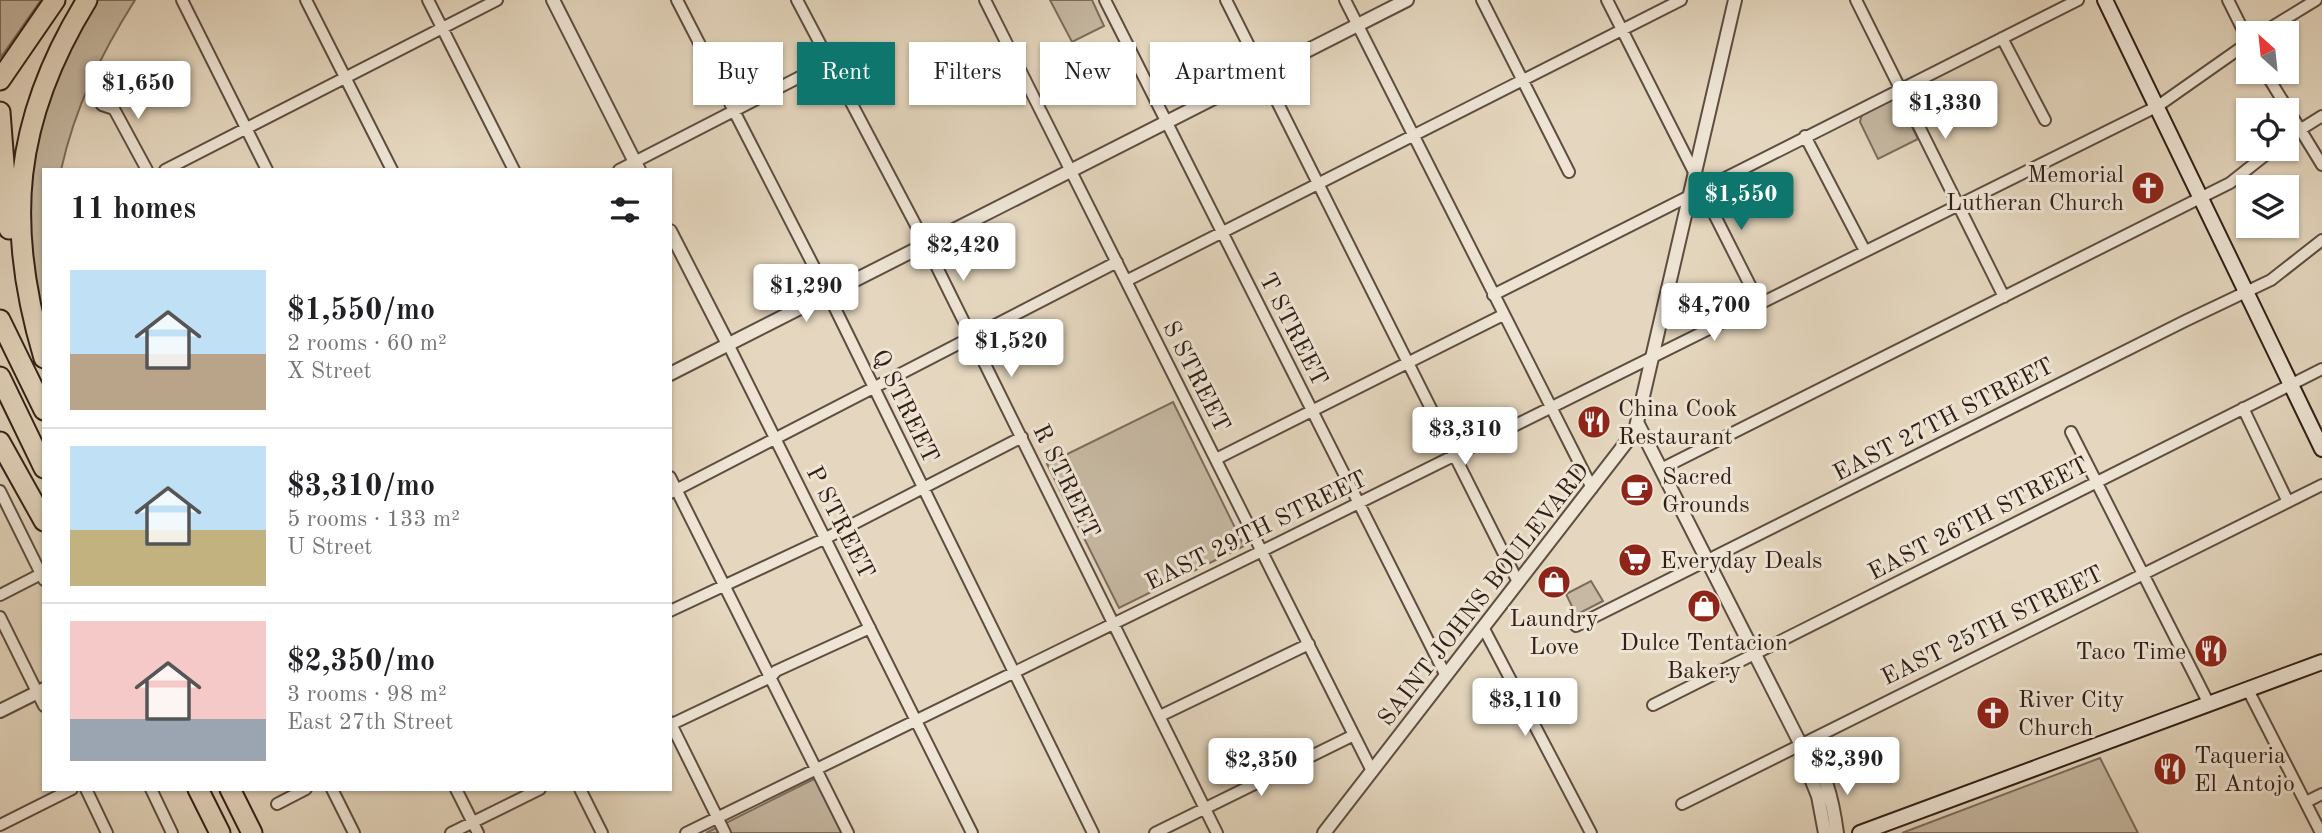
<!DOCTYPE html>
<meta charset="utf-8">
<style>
body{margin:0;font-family:"Old Standard TT",serif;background:#f2f2f2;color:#202124;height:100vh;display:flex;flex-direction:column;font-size:26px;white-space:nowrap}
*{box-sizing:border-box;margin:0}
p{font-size:23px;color:#757577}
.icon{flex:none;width:38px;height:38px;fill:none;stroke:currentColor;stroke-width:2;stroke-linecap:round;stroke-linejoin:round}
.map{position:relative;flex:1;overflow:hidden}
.sheet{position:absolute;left:42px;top:168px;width:630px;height:623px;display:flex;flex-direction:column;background:#fff;border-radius:0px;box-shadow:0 2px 5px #0004}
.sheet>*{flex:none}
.banner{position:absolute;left:693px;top:42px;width:665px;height:63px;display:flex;gap:14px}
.needle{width:46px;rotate:333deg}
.buttons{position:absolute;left:2236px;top:21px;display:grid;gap:14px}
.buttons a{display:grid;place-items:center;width:63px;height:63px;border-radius:0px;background:#fff;box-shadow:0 2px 5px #0004;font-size:35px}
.price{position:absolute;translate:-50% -60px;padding:0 16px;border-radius:7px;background:#fff;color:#222;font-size:23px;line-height:46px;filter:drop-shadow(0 2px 4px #0008)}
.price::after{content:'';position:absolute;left:50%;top:42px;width:21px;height:16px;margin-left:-10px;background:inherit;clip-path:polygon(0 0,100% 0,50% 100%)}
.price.active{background:#0f766e;color:#fff}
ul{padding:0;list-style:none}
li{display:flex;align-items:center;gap:21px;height:175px;padding:0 28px}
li+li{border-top:2px solid #e0e0e0}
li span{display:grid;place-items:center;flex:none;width:196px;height:140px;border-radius:0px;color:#555}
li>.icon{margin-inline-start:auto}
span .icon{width:84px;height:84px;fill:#fffc;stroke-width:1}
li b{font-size:30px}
h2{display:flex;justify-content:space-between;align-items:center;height:84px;padding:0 28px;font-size:30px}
.pill{padding:0 24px;border-radius:0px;background:#fff;box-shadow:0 2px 5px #0004;font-size:24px;line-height:63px}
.pill.active{background:#0f766e;color:#fff}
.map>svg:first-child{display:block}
</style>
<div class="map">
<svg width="2322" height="833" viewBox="0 0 2322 833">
<rect width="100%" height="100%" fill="#e5d7bf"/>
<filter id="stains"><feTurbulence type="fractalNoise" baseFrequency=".00286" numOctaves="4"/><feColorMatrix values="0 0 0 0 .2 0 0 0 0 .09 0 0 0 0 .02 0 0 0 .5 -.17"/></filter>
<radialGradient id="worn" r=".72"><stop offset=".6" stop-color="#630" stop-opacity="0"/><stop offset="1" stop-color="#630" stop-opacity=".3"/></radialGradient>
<path fill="#c6b8a2" stroke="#7c6c5c" stroke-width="2" d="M0,0H41L1,57L0,51Z
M97,0H135C101,54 75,107 61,170H44V325L31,278L30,168L57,70Z
M1050,0H1092L1104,26L1072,42Z
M1889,99L1900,102L1918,139L1878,159L1860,122L1862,114Z
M1173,402L1244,546L1119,608L1047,464Z
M1591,581L1603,601L1576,615L1566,594Z
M2100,758L2138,833H1902Z
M816,778L843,833H706Z"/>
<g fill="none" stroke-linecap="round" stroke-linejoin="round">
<defs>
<path id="minor" d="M182,0L267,170
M306,0L392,170
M428,0L514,170
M677,0L828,294L1093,833
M797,0L921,235L1217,833
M985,0L1372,771
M1105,0L1446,676
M1226,0L1518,582
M1345,0L1592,488
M1482,0L1569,172
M1607,0L1696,176
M1856,0L2004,297
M2228,0L2249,42
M2262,33L2316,0
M2002,38L2045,120
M2265,72L2322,165
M102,105L114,109L147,170
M1805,136L1865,251
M2287,138L2322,116
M165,170L497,0
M619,170L829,62
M1692,192L1706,198L1759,303
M1126,281L1681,0
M1493,295L2078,0
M728,344L972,833
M2243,408L2288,502
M2071,432L2209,704
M1216,459L1503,315
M1661,469L2208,194L2230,183L2273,149
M670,477L848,833
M0,491L44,580
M670,493L1117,262
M0,595L41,574
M670,611L826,538L1022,437
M0,617L44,706
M1576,626L2185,321L2271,280L2322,240
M1483,627L1591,833
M2248,690L2321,833
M1653,705L2322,369
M1160,716L1309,644
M670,722L725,833
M670,725L771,677L776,671L870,628
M86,789L107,833
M151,789L172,833
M332,789L354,833
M456,789L478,833
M580,789L602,833
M2306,802L2322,794
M277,804L306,789
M1682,804L2322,485
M0,825L72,789
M451,833L540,789
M686,833L1262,551L2158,106L2249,42
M1155,833L1354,735"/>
<path id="tertiary" d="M553,0L639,170
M670,231L728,344
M670,374L1407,0
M1638,424L1801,745L1802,756L1818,796L1825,833
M0,711L44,689
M1801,745C1826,764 1833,804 1837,833
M1324,833L1635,431L1735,0"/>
<path id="secondary" d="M2105,0L2322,449
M1860,833L2322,662"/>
<path id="motorway" d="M0,80L55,0
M0,112L9,229
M0,320L44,410
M44,358C4,224 13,120 87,0
M0,377L44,468
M0,442L44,521
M198,789L220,833
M230,789L252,833"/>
</defs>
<use href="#minor" stroke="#5e4d41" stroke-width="14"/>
<use href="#tertiary" stroke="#5e4d41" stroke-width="16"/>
<use href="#secondary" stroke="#311f17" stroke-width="18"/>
<use href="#motorway" stroke="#311f17" stroke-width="23"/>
<use href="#minor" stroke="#eee5d5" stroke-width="10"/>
<use href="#tertiary" stroke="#eee5d5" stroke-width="12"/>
<use href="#secondary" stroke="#eee5d5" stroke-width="14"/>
<use href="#motorway" stroke="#e5d7bf" stroke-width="19"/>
</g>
<defs>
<symbol id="church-disc" viewBox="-11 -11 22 22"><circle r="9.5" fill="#8f2418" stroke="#eee5d5"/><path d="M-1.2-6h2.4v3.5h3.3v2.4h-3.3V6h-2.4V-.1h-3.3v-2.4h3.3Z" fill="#fff"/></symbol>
<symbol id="restaurant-disc" viewBox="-11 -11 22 22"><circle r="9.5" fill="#8f2418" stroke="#eee5d5"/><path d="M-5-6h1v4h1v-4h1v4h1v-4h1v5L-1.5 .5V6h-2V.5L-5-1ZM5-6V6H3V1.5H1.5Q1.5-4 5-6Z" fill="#fff"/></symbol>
<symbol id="cafe-disc" viewBox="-11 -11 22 22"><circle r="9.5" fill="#8f2418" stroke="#eee5d5"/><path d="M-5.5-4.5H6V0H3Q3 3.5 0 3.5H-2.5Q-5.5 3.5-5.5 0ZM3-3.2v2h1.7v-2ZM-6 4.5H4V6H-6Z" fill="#fff"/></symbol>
<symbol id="supermarket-disc" viewBox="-11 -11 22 22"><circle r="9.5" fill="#8f2418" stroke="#eee5d5"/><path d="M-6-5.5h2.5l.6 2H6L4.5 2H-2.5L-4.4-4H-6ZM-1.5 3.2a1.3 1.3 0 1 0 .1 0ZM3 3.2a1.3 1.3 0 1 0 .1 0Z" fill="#fff"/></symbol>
<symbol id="shop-disc" viewBox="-11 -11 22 22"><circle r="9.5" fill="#8f2418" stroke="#eee5d5"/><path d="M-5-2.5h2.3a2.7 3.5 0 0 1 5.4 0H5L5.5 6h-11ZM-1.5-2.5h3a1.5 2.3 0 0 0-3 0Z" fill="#fff"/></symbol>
</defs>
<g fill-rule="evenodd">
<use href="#church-disc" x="2129" y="169" width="38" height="38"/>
<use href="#restaurant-disc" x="1575" y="403" width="38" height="38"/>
<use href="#cafe-disc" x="1618" y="471" width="38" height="38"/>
<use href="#supermarket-disc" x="1616" y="541" width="38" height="38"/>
<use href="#shop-disc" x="1535" y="563" width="38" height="38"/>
<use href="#shop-disc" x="1685" y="587" width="38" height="38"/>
<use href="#restaurant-disc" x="2192" y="632" width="38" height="38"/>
<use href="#church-disc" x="1974" y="694" width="38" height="38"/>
<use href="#restaurant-disc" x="2151" y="750" width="38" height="38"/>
</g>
<g text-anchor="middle" stroke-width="6" stroke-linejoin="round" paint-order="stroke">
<g font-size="24" fill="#311f17" stroke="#eee5d5" text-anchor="start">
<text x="2124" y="182" text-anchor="end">Memorial<tspan x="2124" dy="28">Lutheran Church</tspan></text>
<text x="1618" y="416">China Cook<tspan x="1618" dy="28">Restaurant</tspan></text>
<text x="1662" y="484">Sacred<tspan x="1662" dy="28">Grounds</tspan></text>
<text x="1660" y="568">Everyday Deals</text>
<text x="1554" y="626" text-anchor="middle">Laundry<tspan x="1554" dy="28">Love</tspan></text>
<text x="1704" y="650" text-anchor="middle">Dulce Tentacion<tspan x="1704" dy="28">Bakery</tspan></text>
<text x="2186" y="659" text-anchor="end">Taco Time</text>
<text x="2018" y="707">River City<tspan x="2018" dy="28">Church</tspan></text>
<text x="2194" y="763">Taqueria<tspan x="2194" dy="28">El Antojo</tspan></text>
</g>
<g font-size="24" fill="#311f17" stroke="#eee5d5">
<text transform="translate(1294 329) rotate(63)" y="8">T STREET</text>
<text transform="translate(1197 376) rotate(63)" y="8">S STREET</text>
<text transform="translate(906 406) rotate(64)" y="8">Q STREET</text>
<text transform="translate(1943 419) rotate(-27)" y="8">EAST 27TH STREET</text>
<text transform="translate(1067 481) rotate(64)" y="8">R STREET</text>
<text transform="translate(1978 518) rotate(-27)" y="8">EAST 26TH STREET</text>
<text transform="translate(841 522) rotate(63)" y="8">P STREET</text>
<text transform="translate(1256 530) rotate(-26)" y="8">EAST 29TH STREET</text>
<text transform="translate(1483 594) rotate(-52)" y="8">SAINT JOHNS BOULEVARD</text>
<text transform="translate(1992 625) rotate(-26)" y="8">EAST 25TH STREET</text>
</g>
</g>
<rect width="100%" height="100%" filter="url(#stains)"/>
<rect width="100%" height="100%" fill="url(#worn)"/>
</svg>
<div class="buttons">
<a><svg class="needle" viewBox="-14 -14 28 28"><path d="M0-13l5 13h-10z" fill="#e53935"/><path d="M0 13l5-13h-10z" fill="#757577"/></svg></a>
<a><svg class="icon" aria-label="locate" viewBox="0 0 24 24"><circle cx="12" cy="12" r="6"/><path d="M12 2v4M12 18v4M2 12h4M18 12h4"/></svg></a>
<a><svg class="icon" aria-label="layers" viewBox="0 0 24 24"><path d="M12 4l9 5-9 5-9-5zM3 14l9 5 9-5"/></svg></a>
</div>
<b class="price" style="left:138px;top:121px">$1,650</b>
<b class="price" style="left:1945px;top:141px">$1,330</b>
<b class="price active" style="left:1741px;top:232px">$1,550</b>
<b class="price" style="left:963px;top:283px">$2,420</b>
<b class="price" style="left:806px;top:324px">$1,290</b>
<b class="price" style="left:1714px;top:343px">$4,700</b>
<b class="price" style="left:1011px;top:379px">$1,520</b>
<b class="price" style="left:1465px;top:467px">$3,310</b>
<b class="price" style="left:1525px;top:738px">$3,110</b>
<b class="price" style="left:1847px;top:797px">$2,390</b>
<b class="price" style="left:1261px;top:798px">$2,350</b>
<div class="banner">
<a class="pill">Buy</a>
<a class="pill active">Rent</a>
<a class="pill">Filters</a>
<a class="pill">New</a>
<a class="pill">Apartment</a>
</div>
<section class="sheet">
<h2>11 homes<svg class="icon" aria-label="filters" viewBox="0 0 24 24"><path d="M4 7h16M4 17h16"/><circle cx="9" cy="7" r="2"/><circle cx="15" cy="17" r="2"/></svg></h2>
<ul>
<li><span style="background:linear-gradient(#bfe0f5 60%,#b9a48a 0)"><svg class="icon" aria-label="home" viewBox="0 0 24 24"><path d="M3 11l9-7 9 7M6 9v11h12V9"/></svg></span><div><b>$1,550/mo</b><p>2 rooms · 60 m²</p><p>X Street</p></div></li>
<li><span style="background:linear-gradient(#bfe0f5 60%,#c2b280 0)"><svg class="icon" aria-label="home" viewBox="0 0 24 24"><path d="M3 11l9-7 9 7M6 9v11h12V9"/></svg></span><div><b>$3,310/mo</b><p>5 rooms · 133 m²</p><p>U Street</p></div></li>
<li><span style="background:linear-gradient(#f6c9c9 70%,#9aa5b1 0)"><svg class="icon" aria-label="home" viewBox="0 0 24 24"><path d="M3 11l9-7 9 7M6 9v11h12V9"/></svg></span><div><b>$2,350/mo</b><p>3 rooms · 98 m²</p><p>East 27th Street</p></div></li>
</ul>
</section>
</div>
